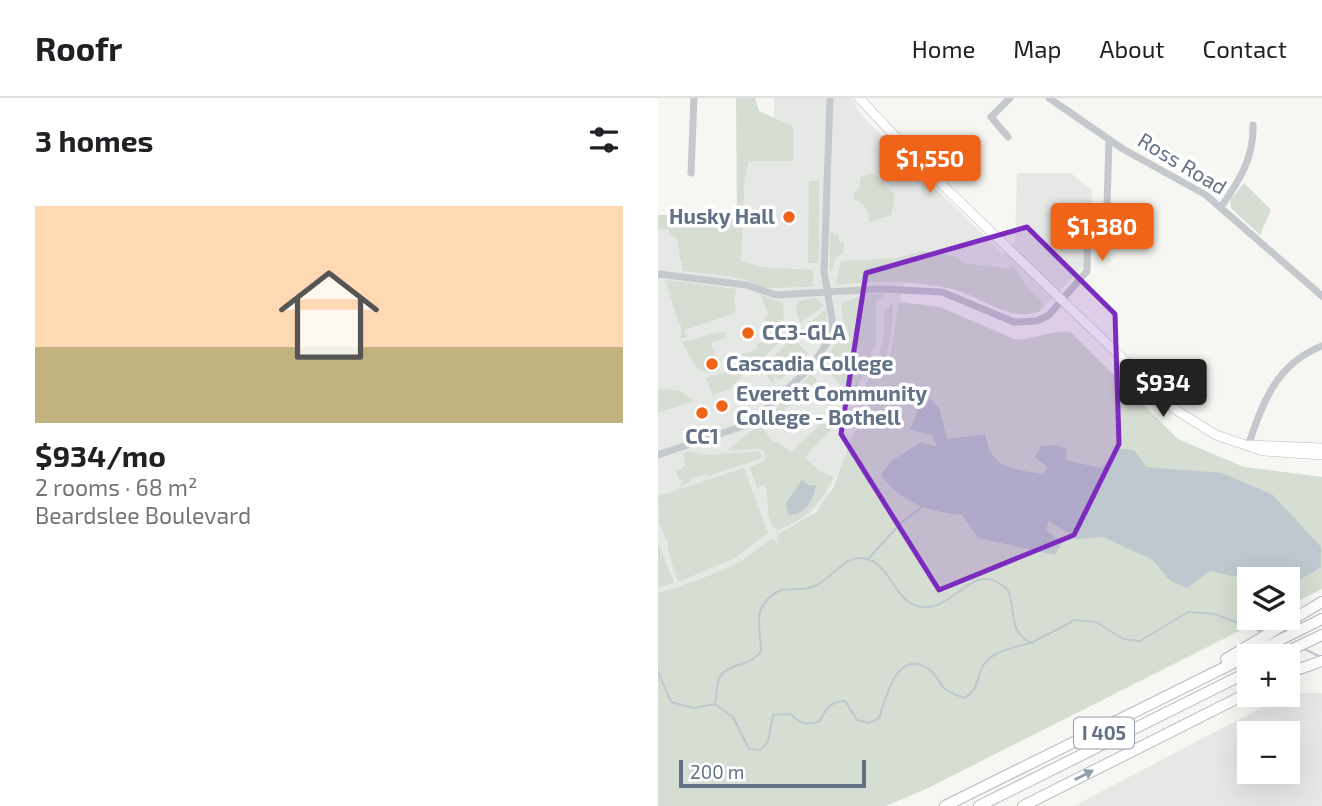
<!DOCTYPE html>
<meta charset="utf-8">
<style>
body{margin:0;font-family:"Exo 2",sans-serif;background:#f6f6f6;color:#202124;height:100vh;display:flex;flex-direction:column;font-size:26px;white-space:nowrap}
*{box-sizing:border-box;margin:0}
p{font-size:23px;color:#757577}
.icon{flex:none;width:38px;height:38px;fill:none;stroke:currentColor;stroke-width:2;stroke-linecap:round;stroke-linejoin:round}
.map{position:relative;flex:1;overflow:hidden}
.side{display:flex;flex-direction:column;background:#fff;width:658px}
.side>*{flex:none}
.buttons{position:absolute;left:579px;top:469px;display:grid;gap:14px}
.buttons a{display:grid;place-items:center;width:63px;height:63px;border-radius:0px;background:#fff;box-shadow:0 7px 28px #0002;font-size:35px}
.scale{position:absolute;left:21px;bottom:18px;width:187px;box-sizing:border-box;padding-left:7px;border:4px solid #637286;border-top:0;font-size:19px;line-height:24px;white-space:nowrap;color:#637286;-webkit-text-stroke:5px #fff;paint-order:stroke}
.price{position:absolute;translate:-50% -60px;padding:0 16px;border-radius:7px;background:#f06419;color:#fff;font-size:23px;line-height:46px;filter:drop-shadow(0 2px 4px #0008)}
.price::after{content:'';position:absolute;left:50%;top:42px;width:21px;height:16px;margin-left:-10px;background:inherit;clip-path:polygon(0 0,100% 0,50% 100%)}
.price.current{background:#222;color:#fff}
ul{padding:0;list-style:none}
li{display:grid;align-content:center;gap:14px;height:371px;padding:0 35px}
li+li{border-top:2px solid #e0e0e0}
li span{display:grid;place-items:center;height:217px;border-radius:0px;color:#555}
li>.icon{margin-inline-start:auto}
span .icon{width:126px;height:126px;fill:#fffc;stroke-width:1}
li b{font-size:30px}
h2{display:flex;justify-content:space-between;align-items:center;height:84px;padding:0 35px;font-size:30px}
header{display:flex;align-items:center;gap:42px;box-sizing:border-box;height:98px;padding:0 35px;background:#fff;border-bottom:2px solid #e0e0e0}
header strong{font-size:33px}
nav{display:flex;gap:38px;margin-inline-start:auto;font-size:24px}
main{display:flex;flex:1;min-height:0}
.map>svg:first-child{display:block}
</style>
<header>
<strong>Roofr</strong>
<nav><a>Home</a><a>Map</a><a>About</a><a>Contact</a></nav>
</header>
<main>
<section class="side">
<h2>3 homes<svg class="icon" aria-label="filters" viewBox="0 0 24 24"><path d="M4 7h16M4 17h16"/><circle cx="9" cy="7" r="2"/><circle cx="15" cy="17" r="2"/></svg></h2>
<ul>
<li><span style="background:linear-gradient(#ffd9b3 65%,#c2b280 0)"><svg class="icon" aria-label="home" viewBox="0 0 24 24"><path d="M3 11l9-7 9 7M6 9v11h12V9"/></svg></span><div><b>$934/mo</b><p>2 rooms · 68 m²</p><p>Beardslee Boulevard</p></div></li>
</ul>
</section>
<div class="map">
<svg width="664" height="708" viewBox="0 0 664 708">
<rect width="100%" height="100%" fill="#f6f6f2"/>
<path fill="#e6e8e6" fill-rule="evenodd" d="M116,0H193L206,20L345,156L357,143L359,75H413L434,93L433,169H425L382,213L365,217L292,190L246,185L231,263L167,403L122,445L108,444L87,461L51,479L0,495V131H11V136L19,141L23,171L83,163L87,81L91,62L116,47Z
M631,595H664V708H416ZM592,635H630V674H592Z"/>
<path fill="#d6ded3" d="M78,0H97L101,13L135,28V63H91L87,81L83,163L104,169L155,172V189L105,190L83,180L24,173L19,141L11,136V131H0V117H79Z
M214,75L237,97L233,117L211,125C211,113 208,105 196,102V93H200L203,79Z
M161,78V165H150L151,83H161Z
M586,85L613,112L602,137L573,110L572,102Z
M172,135L181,137L180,143L186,144L185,155L178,159L172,176Z
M264,153L296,158L306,165L351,171L355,167L369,189L384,203L382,213C355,224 330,204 306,195C267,180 218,183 177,187L183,163L239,160Z
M8,182L78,191L76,202L78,215L27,232L29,239L23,241V228C20,224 9,189 8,182Z
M208,196H228L218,204V243L205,279L192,299L164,265L181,241L185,222L183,205Z
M103,197L125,205L126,226L132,234L106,259L86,266L84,256L100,251L99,246L112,241L107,218L110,216Z
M158,200L166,208L142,225L138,211L140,203Z
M235,204C235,233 227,290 203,308L198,302L217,271L226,240V214Z
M241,204L282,209L356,241C376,243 393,231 413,234L520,341L586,369L664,379V491L630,508V481H592V520H607L270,690L228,708H0V495C29,486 56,477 83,463C94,457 103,446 115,441L120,445L119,437L158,414L175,390L193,342L231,263Z
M168,211L169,229L164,244L157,242L146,229Z
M68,233V240L53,245L62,273L52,275L39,271L24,244Z
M135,240L150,255L121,283L118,279L115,281L117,287L102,271Z
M97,264L72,291L54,297L48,280Z
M153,277L159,282L109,329L104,324Z
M0,291L20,292L37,303L0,315Z
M172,317L181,324L151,354L148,361L163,374L176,379C162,406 149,421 119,432L115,430C107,412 111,403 107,387L99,390L92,369L107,362V355L103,351L69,353L102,325L115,345L118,343L133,354Z
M31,353L47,357L102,353L105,360L50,378L49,376L31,381L32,384L22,388L26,383L21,382L18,374L27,368L26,355Z
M86,370L110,435L77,460L20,484L9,449L11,448L1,425L0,398Z
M0,443L16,485L0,490Z"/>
<path fill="#bec8ce" d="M273,301L282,312L289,341L327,336C334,372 353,370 385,376L389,369L377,359L383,348L399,347L409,351L408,362L442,370L453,361L456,350L476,352L488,369L564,375L615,397L663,449V469L630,489V481H592L591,507L579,505V479L552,473L529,490L512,483L495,462L445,439L419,441L391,423L388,432L404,445L397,457L320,440L304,417C272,414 242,405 223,377L233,363L263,344L279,349L274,337L252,332L261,309Z
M144,382L152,388L158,387C155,401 149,417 130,417L128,405Z"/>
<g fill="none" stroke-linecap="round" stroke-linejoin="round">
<path stroke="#bec8ce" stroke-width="2" d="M210,461L243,425L264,409
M646,551L663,559
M0,574L13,604L35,610L57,606C59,598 58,586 62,579C70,565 94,568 103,553C103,538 97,518 106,506C124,481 138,498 159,487C177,478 189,451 214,463C235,473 238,506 264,509C298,513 315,458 350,492C358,512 350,534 373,545L417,522L438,524L465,541L482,543L530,514L556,516L605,534
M57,606L75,619L91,651L103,652L110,643L115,617L133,616C142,626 150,628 162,623C168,610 171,604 187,603L199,622L211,625L221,620C228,600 238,551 269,570C277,574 281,585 287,591C292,595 301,598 307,600C321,588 317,588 323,572C330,553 355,550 372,545"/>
<defs>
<path id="major" d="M201,0L271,74L518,312L558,337L605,353L664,357
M592,347L664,350"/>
<path id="highway" d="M620,558L664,537
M568,561L664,504
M630,575L664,563
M287,708L664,521
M321,708L592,573
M365,708L592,594"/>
</defs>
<use href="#major" stroke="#b8bbc0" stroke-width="10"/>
<use href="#highway" stroke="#b7babe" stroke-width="12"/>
<path stroke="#c5c8cc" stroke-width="7" d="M391,0L465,51L548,97L664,198
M350,39L333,19L352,0
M33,75L36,0
M563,109C581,83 596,60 595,27
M448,141L451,42
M0,176L88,187L118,197L222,191L284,194L356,224L379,223L391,217L429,173L430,108
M590,348C605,304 618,266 664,248
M0,357L91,326L154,268L171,242L174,221L166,174L172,0"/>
<use href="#major" stroke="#fff" stroke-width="9"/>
<use href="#highway" stroke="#fff" stroke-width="10"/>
</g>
<defs><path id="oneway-solid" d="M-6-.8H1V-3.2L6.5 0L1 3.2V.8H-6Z" transform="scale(1.75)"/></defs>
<use fill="#929caa" href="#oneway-solid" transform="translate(426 677) rotate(-27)"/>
<path fill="#7b2cbf" fill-opacity="0.2" stroke="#7b2cbf" stroke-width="5" stroke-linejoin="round" d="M369,129L457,216L461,346L416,437L281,492L183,336L208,175Z"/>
<g fill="#f06419" stroke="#fff" stroke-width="2.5">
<circle cx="131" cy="119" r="7"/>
<circle cx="90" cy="235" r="7"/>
<circle cx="54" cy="266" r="7"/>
<circle cx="64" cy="308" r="7"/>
<circle cx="44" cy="315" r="7"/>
</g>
<g text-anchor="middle" stroke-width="7" stroke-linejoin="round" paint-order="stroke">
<rect fill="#fff" stroke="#929caa" stroke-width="2" x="416" y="619.5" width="60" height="31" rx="5"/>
<g font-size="19" font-weight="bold" fill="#637286">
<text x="446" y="642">I 405</text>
</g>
<g font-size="21" fill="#637286" stroke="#fff">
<text transform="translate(524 66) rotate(31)" y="7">Ross Road</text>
</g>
<g font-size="21" font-weight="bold" fill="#637286" stroke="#fff" text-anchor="start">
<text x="117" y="126" text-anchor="end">Husky Hall</text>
<text x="104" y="242">CC3-GLA</text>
<text x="68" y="273">Cascadia College</text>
<text x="78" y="303">Everett Community<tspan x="78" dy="24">College - Bothell</tspan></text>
<text x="44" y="346" text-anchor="middle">CC1</text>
</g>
</g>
</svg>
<div class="buttons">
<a><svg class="icon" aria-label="layers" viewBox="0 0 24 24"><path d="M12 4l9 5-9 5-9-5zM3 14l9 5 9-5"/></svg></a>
<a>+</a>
<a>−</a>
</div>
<div class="scale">200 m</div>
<b class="price" style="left:272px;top:97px">$1,550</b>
<b class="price" style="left:444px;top:165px">$1,380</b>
<b class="price current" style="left:505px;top:321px">$934</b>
</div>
</main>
